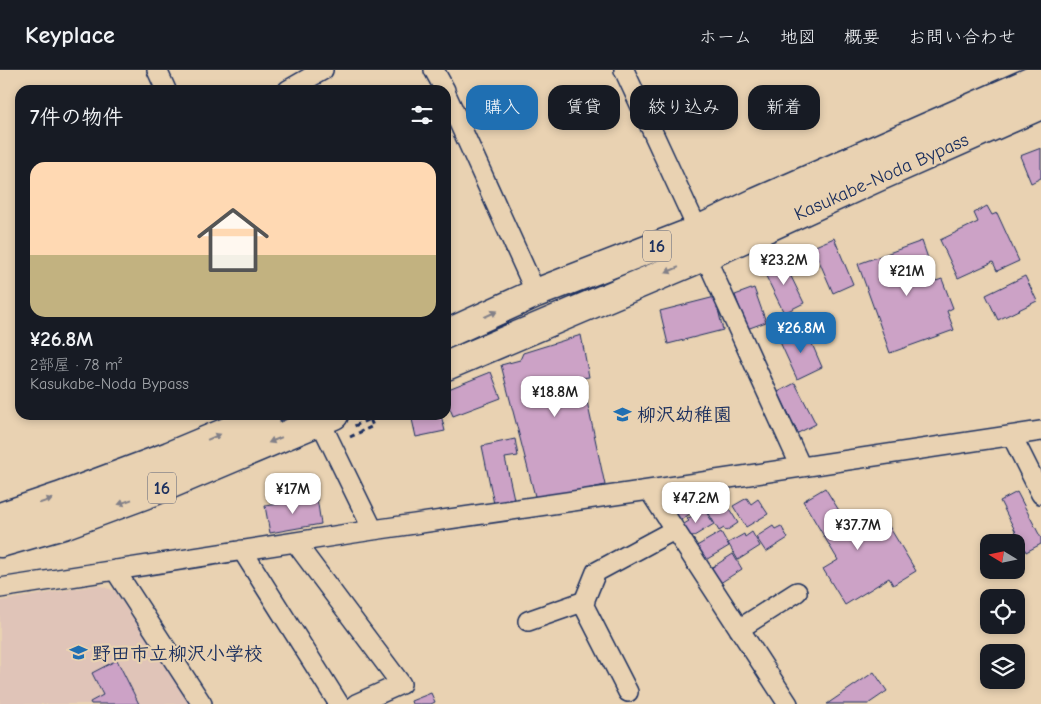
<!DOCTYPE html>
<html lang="ja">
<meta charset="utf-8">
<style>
body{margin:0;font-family:"Comic Neue","Klee One",sans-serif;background:#20242c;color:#f1f3f6;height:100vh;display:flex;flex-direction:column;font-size:19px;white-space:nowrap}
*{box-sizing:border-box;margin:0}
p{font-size:16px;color:#9ea1a6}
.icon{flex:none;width:28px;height:28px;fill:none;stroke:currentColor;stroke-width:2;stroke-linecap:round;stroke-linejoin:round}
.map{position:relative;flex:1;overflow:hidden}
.sheet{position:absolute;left:15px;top:15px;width:436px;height:335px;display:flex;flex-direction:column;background:#171b24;border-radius:15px;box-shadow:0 2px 8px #0003}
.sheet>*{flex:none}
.guide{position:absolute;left:466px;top:15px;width:475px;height:45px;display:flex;gap:10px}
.needle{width:32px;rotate:280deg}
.fabs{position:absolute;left:980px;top:464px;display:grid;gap:10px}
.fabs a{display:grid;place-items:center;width:45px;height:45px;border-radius:10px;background:#171b24;box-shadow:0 2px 8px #0003;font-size:25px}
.price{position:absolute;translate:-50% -42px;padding:0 11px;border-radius:10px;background:#fff;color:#222;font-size:16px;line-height:32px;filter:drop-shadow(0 1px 2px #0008)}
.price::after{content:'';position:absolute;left:50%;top:30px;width:15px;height:11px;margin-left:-8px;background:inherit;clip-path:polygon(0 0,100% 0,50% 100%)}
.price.selected{background:#1f6fb2;color:#fff}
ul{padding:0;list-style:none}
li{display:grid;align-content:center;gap:10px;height:265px;padding:0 15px}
li span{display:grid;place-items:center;height:155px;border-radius:15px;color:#555}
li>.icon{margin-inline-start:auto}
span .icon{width:90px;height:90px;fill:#fffc;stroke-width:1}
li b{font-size:21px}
h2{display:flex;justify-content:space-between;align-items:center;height:60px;padding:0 15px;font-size:21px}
.chip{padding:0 18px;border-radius:15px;background:#171b24;box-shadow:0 2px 8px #0003;font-size:18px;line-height:45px}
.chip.selected{background:#1f6fb2;color:#fff}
header{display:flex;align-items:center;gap:30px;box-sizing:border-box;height:70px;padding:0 25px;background:#171b24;border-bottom:1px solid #363941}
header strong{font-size:24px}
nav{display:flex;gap:28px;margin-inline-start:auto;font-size:18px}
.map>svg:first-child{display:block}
</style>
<header>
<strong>Keyplace</strong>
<nav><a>ホーム</a><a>地図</a><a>概要</a><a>お問い合わせ</a></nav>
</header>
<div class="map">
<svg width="1041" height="634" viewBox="0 0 1041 634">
<rect width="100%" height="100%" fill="#e9d2b2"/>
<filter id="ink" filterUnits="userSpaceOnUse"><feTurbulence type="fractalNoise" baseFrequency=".02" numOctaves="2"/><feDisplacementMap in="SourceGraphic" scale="10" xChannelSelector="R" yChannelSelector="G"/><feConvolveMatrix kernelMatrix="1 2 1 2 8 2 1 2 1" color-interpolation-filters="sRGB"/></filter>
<g filter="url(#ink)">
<path fill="#e0c4b8" d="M98,515L115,521L190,634H0V531Z"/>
<path fill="#cca2c6" stroke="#1b2f5e" d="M1041,78V108L1031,113L1020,86Z
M987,136L992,145L997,143L1019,191L997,201L993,192L958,208L940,170L978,152L974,143Z
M834,168L853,214L833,223L813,177Z
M922,171L936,211L942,209L953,238L947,241L954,260L890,283L858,194Z
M783,190L804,233L784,243L763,200Z
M1025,206L1037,231L998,250L986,225Z
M754,218L766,252L747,259L735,225Z
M715,227L723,260L668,274L660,241Z
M806,260L822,297L797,309L780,272Z
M581,265L589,307L582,308L605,415L536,430L501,295L520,290L523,283Z
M491,302L501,328L453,346L446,329V320Z
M795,313L816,354L798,363L778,322Z
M411,345H441L445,361L416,367Z
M515,369L518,386L505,388L514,429L494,434L482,376Z
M825,418L855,466L884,448L916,501L893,515L889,508L845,535L823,499L838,490L803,431Z
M1017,422L1041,468V474L1026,482L1000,431Z
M683,424L686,429L693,424L701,437L676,453L665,435Z
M317,428L321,454L270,463L265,436Z
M747,428L751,434L758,429L768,444L746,457L733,436Z
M723,429L738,453L726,461L724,458L719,461L709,444L712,442L709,438Z
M704,439L714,454L689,469L677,458L689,451L687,449Z
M773,456L775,459L781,456L788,468L766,482L756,467Z
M721,462L729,476L704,491L695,477Z
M752,462L760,476L738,490L728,473L744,464L745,467Z
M733,484L742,499L714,517L705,502Z
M117,590L139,634H91L90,632L103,625L92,603Z
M874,602L887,621L868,634H827Z
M431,623L435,632L431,634H412L411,631Z"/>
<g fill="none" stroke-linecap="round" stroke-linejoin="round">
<defs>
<path id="minor" d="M157,0L166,20
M434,0L445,20
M624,0L698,160
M288,20L323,0
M446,24L536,223
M705,186L801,397
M317,345L373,460
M1012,366L1041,424
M649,420L788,634
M295,472L401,614L356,634
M242,480L339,634
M115,500L202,634
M0,518L373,460L649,420L1041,361
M528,551L585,531
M739,559L797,522
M628,622L583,534L596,502L674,460"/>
<path id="highway" d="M446,264L536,223L698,160L757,132L1041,7
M446,296L710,184L876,108L1041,35
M0,447L59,427L169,386L267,345
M0,473L63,455L152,422L334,345"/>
</defs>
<use href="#minor" stroke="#1b2f5e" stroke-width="22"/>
<use href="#highway" stroke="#1b2f5e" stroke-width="31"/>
<path stroke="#1b2f5e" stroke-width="3" stroke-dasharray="5 4" stroke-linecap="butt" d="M350,367L373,356L370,349L352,357"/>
<use href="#minor" stroke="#e9d2b2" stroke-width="19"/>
<use href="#highway" stroke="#e9d2b2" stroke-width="28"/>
</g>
<defs><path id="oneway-solid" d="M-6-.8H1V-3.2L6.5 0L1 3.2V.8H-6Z" transform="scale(1.25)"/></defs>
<g fill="#828088">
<use href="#oneway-solid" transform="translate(672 200) rotate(157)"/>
<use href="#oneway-solid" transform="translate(491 244) rotate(-25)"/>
<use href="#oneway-solid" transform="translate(214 367) rotate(-23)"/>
<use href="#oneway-solid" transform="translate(275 370) rotate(157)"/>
<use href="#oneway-solid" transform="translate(46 431) rotate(-19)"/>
<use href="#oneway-solid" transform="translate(125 432) rotate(160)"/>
</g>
</g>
<defs>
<symbol id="school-bare" viewBox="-9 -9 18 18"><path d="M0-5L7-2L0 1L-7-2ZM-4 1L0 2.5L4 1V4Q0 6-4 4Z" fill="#1f6fb2" stroke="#e9d2b2" stroke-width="2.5" paint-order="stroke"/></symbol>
</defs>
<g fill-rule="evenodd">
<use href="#school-bare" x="610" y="332" width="25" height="25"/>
<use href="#school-bare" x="66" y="570" width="25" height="25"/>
</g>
<g text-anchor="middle" stroke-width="4.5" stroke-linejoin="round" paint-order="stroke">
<g fill="#e9d2b2" stroke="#596077" stroke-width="1">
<rect x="643" y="160.5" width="28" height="31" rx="4"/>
<rect x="148" y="402.5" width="28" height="31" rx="4"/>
</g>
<g font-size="18" font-weight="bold" fill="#1b2f5e">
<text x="657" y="182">16</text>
<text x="162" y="424">16</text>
</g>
<g font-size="19" fill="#1b2f5e" stroke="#e9d2b2">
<text transform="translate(881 106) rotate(-24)" y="7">Kasukabe-Noda Bypass</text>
</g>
<g font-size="19" font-weight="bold" fill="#1b2f5e" stroke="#e9d2b2" text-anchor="start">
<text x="637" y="351">柳沢幼稚園</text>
<text x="92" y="590">野田市立柳沢小学校</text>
</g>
</g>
</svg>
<div class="fabs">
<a><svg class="needle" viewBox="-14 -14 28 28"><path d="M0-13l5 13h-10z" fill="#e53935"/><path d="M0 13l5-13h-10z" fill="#9ea1a6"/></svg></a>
<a><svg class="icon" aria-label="locate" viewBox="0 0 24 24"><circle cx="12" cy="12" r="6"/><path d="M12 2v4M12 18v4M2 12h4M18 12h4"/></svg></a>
<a><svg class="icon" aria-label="layers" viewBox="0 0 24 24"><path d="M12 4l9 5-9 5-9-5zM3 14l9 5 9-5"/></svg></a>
</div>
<b class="price" style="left:784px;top:216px">¥23.2M</b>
<b class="price" style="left:907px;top:227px">¥21M</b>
<b class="price selected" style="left:801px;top:284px">¥26.8M</b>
<b class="price" style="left:555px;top:348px">¥18.8M</b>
<b class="price" style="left:293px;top:445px">¥17M</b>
<b class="price" style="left:696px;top:454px">¥47.2M</b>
<b class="price" style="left:858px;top:481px">¥37.7M</b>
<div class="guide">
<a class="chip selected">購入</a>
<a class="chip">賃貸</a>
<a class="chip">絞り込み</a>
<a class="chip">新着</a>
</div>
<section class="sheet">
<h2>7件の物件<svg class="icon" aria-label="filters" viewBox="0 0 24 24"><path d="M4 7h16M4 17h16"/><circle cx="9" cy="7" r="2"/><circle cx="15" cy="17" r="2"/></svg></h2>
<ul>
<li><span style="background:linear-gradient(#ffd9b3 60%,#c2b280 0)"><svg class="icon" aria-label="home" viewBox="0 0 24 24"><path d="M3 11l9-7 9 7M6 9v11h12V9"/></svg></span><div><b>¥26.8M</b><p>2部屋 · 78 m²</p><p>Kasukabe-Noda Bypass</p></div></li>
</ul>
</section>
</div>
